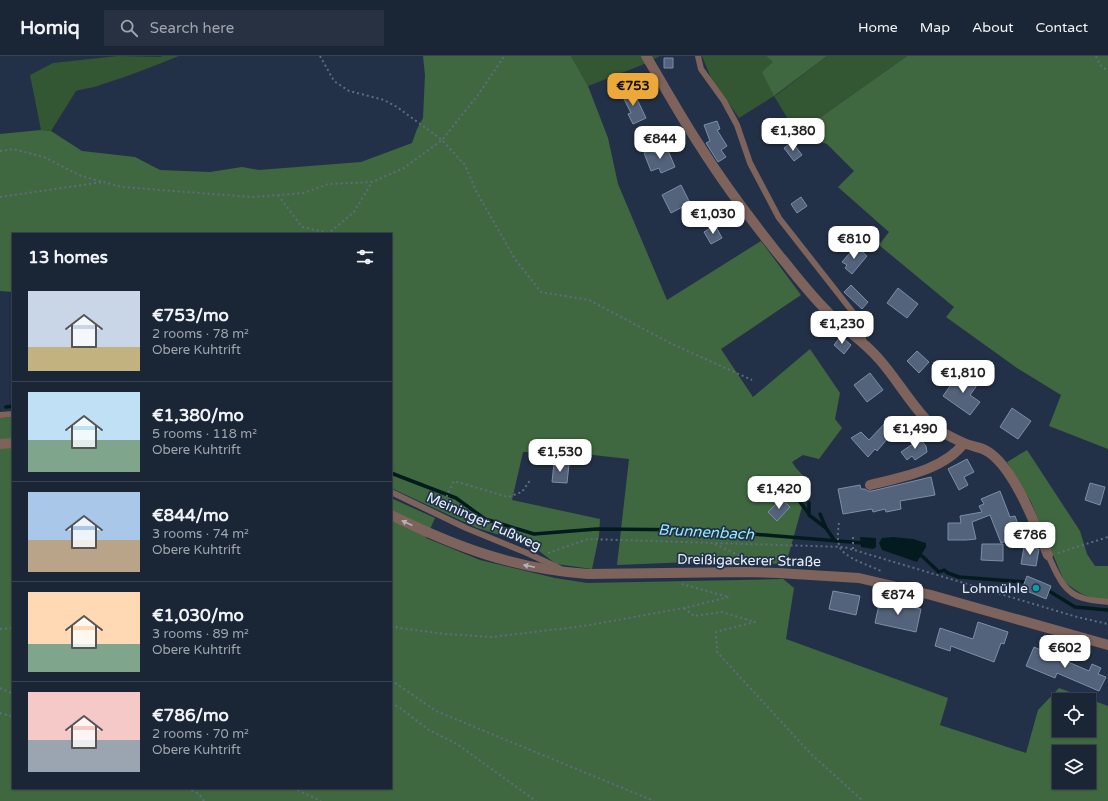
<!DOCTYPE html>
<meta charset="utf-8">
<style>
body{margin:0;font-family:"Varela Round",sans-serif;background:#273142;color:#f1f3f6;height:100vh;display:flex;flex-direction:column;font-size:15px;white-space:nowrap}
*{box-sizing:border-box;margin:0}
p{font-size:13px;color:#9fa5ad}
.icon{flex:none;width:22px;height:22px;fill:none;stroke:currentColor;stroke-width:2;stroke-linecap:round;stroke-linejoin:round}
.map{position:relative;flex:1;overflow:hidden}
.panel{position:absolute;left:12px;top:177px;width:380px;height:556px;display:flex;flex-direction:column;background:#1a2536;border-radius:0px;box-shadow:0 1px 3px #0004,0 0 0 1px #384251}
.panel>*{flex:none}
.tools{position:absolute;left:1052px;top:637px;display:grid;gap:8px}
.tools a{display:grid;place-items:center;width:44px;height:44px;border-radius:0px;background:#1a2536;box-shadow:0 1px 3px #0004,0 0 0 1px #384251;font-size:20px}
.price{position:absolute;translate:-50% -34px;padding:0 9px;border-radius:8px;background:#fff;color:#222;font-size:13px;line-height:26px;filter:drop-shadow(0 1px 2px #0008)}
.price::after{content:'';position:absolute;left:50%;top:24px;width:12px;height:9px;margin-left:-6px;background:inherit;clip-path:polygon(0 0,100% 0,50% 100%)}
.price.selected{background:#eca93a;color:#111}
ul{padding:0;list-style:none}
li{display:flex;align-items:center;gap:12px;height:100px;padding:0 16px}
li+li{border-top:1px solid #384251}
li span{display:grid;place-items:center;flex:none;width:112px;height:80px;border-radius:0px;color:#555}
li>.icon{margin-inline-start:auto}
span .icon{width:48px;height:48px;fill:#fffc;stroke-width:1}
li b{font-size:17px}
h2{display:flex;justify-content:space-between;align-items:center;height:48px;padding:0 16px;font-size:17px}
header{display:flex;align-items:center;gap:24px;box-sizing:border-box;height:56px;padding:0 20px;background:#1a2536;border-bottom:1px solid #384251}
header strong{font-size:19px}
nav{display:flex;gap:22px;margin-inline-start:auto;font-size:14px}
.search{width:280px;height:36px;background:#273142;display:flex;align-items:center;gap:10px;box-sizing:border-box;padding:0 14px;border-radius:0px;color:#9fa5ad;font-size:15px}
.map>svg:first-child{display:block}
</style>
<header>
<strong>Homiq</strong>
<div class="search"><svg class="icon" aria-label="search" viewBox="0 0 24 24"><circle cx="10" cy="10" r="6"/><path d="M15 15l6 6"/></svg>Search here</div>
<nav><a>Home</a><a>Map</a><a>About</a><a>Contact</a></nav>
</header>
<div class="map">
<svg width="1108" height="745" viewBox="0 0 1108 745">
<rect width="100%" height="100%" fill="#233148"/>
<path fill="#335633" d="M118,0L159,1L163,0H179C154,10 129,20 103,28C94,32 85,32 76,35L51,75L41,74L30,19L53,7Z
M571,0H660L642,9L588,30Z
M702,0H766L774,6L775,40L827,0H907L797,78L774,40L739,62L711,22Z"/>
<path fill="#3f6840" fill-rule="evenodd" d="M423,0H571L588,30L608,82L618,128L667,244L761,185L801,239L721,293L753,341L810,293L840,337L835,363L842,372L819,403L803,399L792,406L796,412L809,426L786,508L690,506L617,509L629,403L584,398L523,396L512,444L600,463L599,480L592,513L556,508L530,488L477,472L391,432V178H13V236L0,235V78L41,74L51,75L82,95L135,101L160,114L210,116L242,111L259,114L361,106L412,87L417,73L423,62L425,19Z
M766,0H827L774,40L762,16L773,6Z
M907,0H1108V393L1049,370L1061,339L1017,312L946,261L954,251L879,189L889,176L838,131L854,115L827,88L797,78Z
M13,361V732H391V442L435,462L426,482L480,504L555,522L587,527L783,523L794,532L786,583L948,642L940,669L1026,697L1038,654L1059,632L1108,650V745H0V362ZM1059,644H1089V674H1059ZM1059,696H1089V726H1059Z
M1027,394L1080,475L1087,498L1095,510H1108V544C1091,544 1077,537 1064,525L1031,446L1007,406Z"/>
<path fill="#031b1f" d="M860,481L876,482V491L873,493L861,491Z
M893,481L913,483L926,487V491L917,506L882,494L879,487L882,482Z"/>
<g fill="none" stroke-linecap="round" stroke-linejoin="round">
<path stroke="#031b1f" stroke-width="3.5" d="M6,351L13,350
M391,417L456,442L485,463L534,478L597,473L702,474L863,487
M794,438L809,458
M809,447V459L826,472
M820,458L826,472L835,485
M918,499L922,500L939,516L944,514L948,517L959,521L1025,526
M1049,535L1075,551L1108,554"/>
</g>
<path fill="#53637c" stroke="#7c8da8" d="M664,2H673V12H664Z
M630,33L635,44L637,43L646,62L633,68L628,58L631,57L621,37Z
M717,65L720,73L717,74L727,90L721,94L726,101L718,106L706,87L710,85L704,69Z
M792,86L802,99L794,105L784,92Z
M667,92L675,111L661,117L659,112L651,115L644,97L652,93L654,97Z
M681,129L690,147L671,157L662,139Z
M801,141L807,150L797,157L791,148Z
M715,169L722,182L711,188L704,176Z
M856,190L867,200L852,218L845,212L847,209L842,206Z
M851,229L868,246L862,253L844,236Z
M898,232L918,248L907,262L887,247Z
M841,280L851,289L844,298L834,289Z
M917,295L929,306L919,317L907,305Z
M960,316L978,328L970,339L980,346L970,359L943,340Z
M870,317L883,334L867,346L854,329Z
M1012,352L1031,365L1018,383L1000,371Z
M886,366L895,374L877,395L875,393L868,401L851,382L861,376L869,384Z
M920,383L926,390L927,396L915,404L912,400L907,404L901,396Z
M967,403L974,416L964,421L968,429L959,434L948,413Z
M554,407L569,408L567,427L552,426Z
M931,421L935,439L900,445L901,453L886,456L885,453L873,456L872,453L843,458L838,433L860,429L861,433H865L868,435H872Z
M1090,427L1105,431L1100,449L1085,444Z
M1000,435L1010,461L1015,460L1022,479L1001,487L990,459L972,466L976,483L966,484H948V467H961L960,460L982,456L979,450L984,448L981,443Z
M781,443L790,451L777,465L768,456Z
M982,488H1003V505L981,504Z
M1024,491L1039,493L1036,510L1021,508Z
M1027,520L1051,530L1046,543L1022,533Z
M833,535L860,540L856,559L829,553Z
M880,544L921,553L916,576L875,567Z
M978,566L1008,576L1004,588L1001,587L994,606L951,590L950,595L935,590L940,572L973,583Z
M1034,591L1089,615L1092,608L1101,612L1098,618L1106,621L1099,635L1057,617L1055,622L1026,610Z"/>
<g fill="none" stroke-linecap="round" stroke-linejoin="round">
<path stroke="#5f6b80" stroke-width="2" stroke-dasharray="2 3" stroke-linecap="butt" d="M320,0L334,25L349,35L384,44L397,51L442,84L465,109L476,135L515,203L541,236L589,244L672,288L752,324
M1096,0L1100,9L1108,15
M0,95L13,93L44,101L81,120L122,131L252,141L304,137L328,128L372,126L404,112L442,84L478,39L503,2L501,0
M278,139L302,171L329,177L354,156L372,126
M0,141L103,126
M475,465L445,444L454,425L508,441L522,436L531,423
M839,467C838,474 837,482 839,489C842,502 872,510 883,516
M853,481V493
M715,488L745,502L740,504
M548,497L588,483L844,491L1077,561L1108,568
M1058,497L1108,481
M684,552L694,560L722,556L755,566L716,576L717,596L810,697L863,745
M391,569L399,572L446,578L492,581L584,570L684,552L729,541L682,528
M0,573L13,572
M391,624L436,655L654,745
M0,632L13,638
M391,647L400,652L429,674L457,688L536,745
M0,657L13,661
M187,732L199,738L204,745
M293,732L321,745"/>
<path stroke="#7d635c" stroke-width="6" d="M698,0L701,13L724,45L737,69L750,107L779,162L855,259L864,286
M0,359L13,358
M391,436L466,472L527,497L559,512
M1048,499C1056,516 1063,537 1083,542C1091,545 1100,545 1108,546"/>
<path stroke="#7d635c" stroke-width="10" d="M646,0C664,30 681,61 700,90C724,128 751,164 779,199C794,217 809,237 826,254C842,272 863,284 879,303C895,321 907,342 923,360C932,372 950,381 964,387C971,390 979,391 985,394C1013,408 1036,471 1048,499
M0,388L13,387
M870,429C901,421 944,414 964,387
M391,459C456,491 515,513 588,518L745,516L778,517L859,522L931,539L1108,589"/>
</g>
<defs><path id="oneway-solid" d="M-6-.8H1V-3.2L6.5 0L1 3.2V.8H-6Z"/></defs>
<g fill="#b7b1b6">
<use href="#oneway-solid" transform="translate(407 467) rotate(-155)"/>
<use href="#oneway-solid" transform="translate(529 510) rotate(-168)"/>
</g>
<circle fill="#0f9aa8" stroke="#233148" stroke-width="1.5" cx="1036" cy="532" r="4"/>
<g text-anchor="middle" stroke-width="3.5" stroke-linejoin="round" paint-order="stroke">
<g font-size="14" fill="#e7f0ff" stroke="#233148">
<text transform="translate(484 465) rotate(24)" y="5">Meininger Fußweg</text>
<text transform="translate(749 504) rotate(1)" y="5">Dreißigackerer Straße</text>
</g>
<g font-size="14" fill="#e7f0ff" stroke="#233148" text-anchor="end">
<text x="1028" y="537">Lohmühle</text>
</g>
<g font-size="15" font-style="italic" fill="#93ebf9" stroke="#233148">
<text transform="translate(706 476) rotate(3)" y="5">Brunnenbach</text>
</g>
</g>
</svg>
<div class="tools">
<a><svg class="icon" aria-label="locate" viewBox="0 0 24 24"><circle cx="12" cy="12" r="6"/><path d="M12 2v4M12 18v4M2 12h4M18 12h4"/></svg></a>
<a><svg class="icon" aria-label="layers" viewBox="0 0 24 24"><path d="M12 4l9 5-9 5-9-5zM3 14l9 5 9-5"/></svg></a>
</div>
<b class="price selected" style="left:633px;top:51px">€753</b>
<b class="price" style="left:793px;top:96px">€1,380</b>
<b class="price" style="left:660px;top:104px">€844</b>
<b class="price" style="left:713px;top:179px">€1,030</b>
<b class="price" style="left:854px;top:204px">€810</b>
<b class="price" style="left:842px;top:289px">€1,230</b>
<b class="price" style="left:963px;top:338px">€1,810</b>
<b class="price" style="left:915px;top:394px">€1,490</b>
<b class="price" style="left:560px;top:417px">€1,530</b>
<b class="price" style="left:779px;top:454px">€1,420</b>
<b class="price" style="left:1030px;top:500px">€786</b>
<b class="price" style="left:898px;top:560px">€874</b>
<b class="price" style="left:1065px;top:613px">€602</b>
<section class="panel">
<h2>13 homes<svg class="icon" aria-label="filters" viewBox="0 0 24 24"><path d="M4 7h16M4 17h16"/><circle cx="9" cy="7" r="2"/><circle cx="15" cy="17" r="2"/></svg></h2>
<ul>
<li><span style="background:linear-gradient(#c9d6e8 70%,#c2b280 0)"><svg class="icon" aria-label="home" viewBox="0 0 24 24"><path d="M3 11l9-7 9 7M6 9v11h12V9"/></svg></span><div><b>€753/mo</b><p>2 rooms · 78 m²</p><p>Obere Kuhtrift</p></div></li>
<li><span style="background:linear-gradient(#bfe0f5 60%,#7fa58c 0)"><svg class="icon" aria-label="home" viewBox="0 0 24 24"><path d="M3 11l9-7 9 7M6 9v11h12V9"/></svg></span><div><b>€1,380/mo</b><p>5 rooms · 118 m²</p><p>Obere Kuhtrift</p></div></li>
<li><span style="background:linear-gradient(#a9c7e8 60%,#b9a48a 0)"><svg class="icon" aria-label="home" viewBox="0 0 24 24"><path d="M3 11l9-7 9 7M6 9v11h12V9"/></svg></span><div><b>€844/mo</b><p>3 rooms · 74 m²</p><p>Obere Kuhtrift</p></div></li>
<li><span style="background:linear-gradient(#ffd9b3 65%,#7fa58c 0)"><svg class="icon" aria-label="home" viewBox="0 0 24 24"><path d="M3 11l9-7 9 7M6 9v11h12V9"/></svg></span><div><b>€1,030/mo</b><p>3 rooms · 89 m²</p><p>Obere Kuhtrift</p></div></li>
<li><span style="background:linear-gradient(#f6c9c9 60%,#9aa5b1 0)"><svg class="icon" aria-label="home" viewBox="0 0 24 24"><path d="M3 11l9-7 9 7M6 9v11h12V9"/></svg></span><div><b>€786/mo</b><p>2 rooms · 70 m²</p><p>Obere Kuhtrift</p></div></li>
</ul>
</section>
</div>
